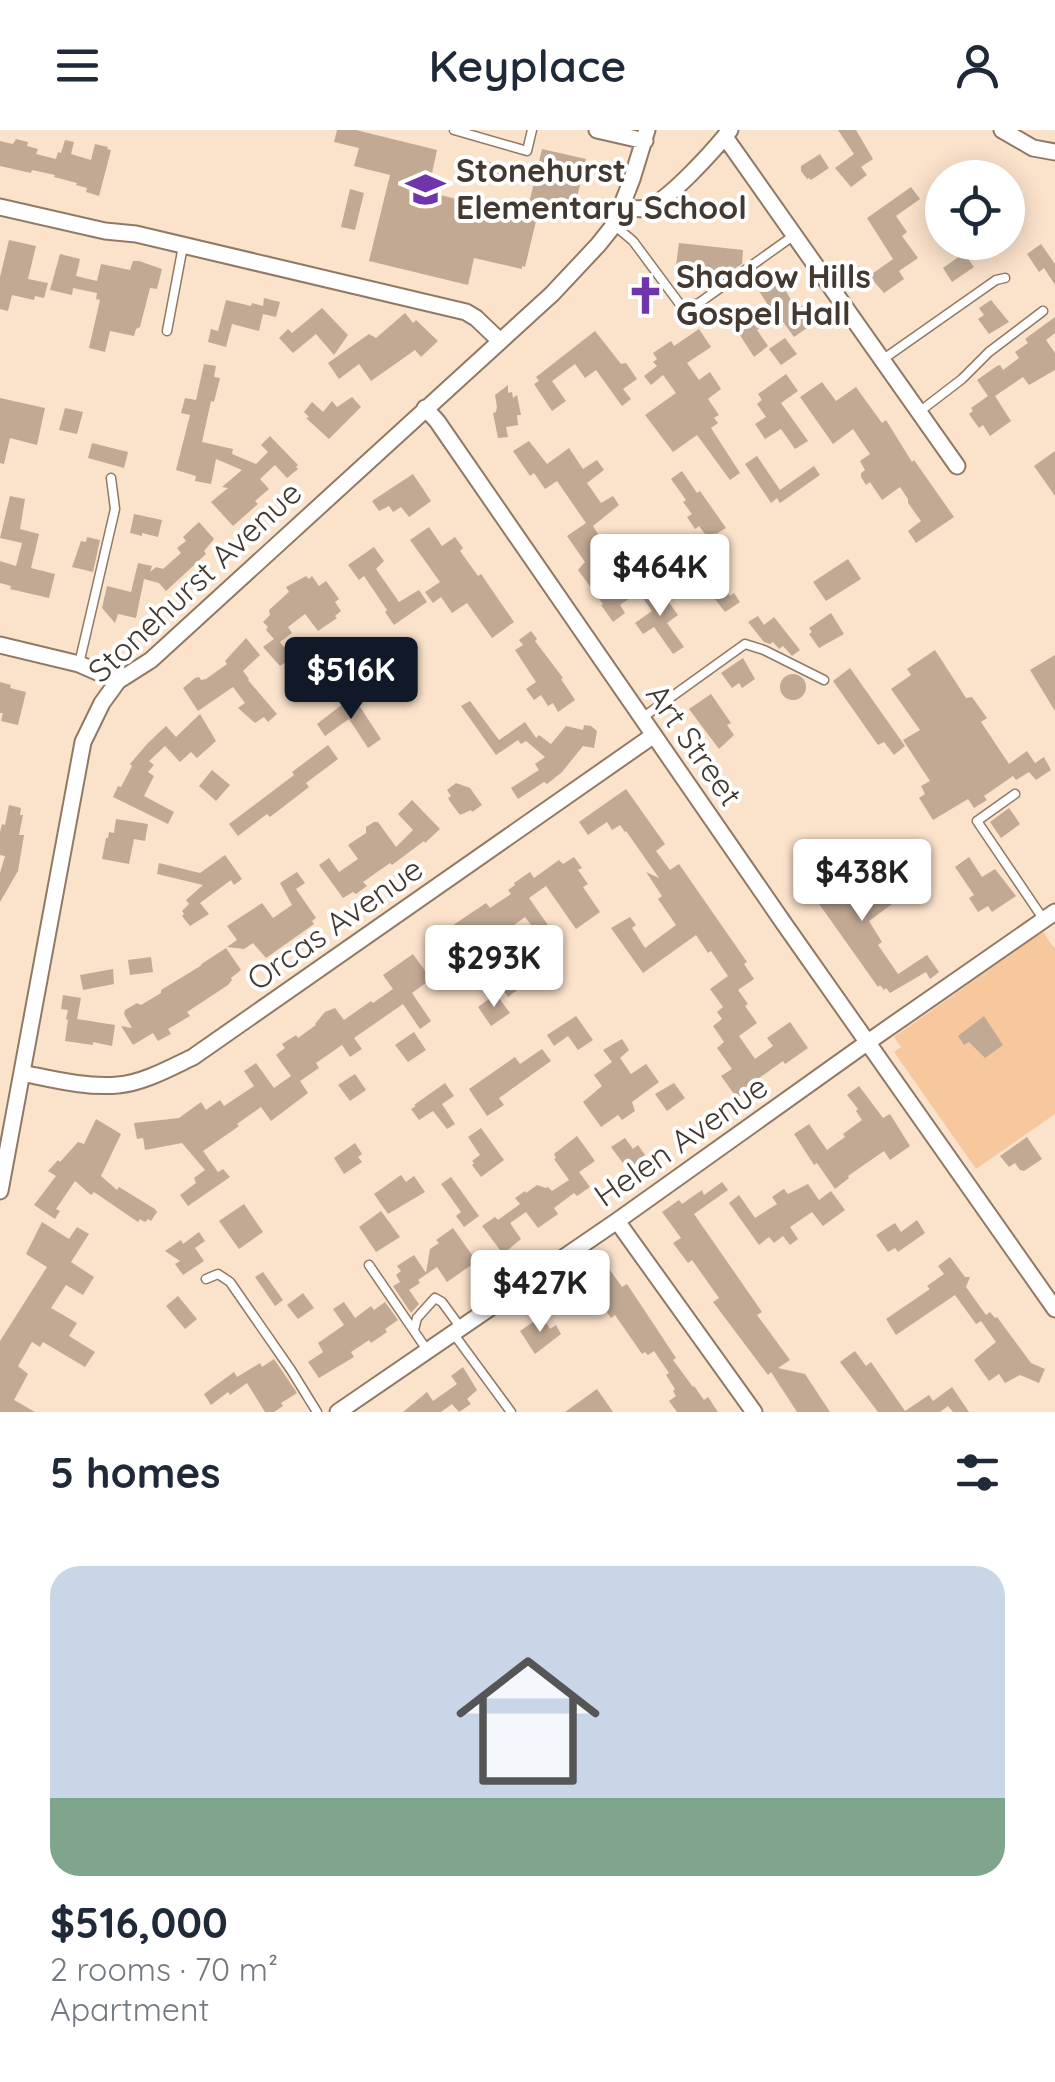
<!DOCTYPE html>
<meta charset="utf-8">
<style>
body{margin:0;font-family:Quicksand,sans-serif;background:#f2f2f3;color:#1f2937;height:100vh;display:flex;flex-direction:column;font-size:38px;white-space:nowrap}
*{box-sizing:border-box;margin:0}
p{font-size:32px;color:#747a83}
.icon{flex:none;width:55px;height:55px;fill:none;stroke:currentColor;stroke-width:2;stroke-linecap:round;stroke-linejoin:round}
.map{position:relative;height:1282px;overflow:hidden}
.side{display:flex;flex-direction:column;background:#fff;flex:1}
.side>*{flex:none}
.fabs{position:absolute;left:925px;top:30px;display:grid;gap:20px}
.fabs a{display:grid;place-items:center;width:100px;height:100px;border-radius:50%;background:#fff;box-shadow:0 5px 25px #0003;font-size:50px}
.price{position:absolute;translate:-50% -85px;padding:0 22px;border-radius:10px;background:#fff;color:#222;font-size:32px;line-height:65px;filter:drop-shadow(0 2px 5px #0008)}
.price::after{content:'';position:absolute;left:50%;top:60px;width:30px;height:22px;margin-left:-15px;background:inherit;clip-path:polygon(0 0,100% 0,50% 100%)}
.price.active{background:#111827;color:#fff}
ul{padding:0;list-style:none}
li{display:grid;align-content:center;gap:20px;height:530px;padding:0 50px}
li span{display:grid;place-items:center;height:310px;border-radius:30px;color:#555}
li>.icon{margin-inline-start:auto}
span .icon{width:180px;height:180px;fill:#fffc;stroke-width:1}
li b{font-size:42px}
h2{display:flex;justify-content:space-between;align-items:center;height:120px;padding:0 50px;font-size:42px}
header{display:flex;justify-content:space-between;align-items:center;height:130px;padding:0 50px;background:#fff;font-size:45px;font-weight:600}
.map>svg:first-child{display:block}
</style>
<header><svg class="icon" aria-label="menu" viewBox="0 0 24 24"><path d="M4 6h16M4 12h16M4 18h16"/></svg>Keyplace<svg class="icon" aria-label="person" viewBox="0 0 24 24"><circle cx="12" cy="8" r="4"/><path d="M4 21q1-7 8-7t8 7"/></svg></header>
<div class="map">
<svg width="1055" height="1282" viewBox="0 0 1055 1282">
<rect width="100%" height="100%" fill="#fbe2cb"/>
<path fill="#f7c89d" d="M1043,802L1055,819V984L976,1039L894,922L901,917L894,907Z"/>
<path fill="#c1a994" d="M337,0H356L437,20L428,62L526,86L542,19L586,29L573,85L543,79L536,91L525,137L522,136V139L474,128L468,155L369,131L390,45L354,36L359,18L334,12Z
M838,0H856L873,29L861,37L867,45L851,57L835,38L854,24Z
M16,9L28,12L27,16L38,19L36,24L56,29L58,22L61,23L65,10L74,12L71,24L91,30L95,14L108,17L107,19L111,20L99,66L86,62L87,58L76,55L77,53L54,47L55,45L32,40L31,43L0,36V11L13,14Z
M820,24L829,38L811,50L809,48L807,49L801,41V36Z
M478,29L505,36L502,47L475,41Z
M911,57L920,69L896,86L907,102L902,106L918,128L899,141L904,149L884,163L869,146L893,129L867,88Z
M350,59L364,63L355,100L341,97Z
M9,110L36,116L28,149L48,153L44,168L35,166L34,170L12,165L8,181L0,179V147Z
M679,113L743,120L742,134L729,142H725L722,147L712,155L701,154L696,138L676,136Z
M1041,114L1055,134V155L1044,138L1039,142L1027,124Z
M964,123L974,137L952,152L943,138Z
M60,124L80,129L76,146L97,151L101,134L130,140L133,131H139L162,139L157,159L150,158L140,197L136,199L134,206L110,201L105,222L89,218L100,170L96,169L97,163L73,158L72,165L50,160Z
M769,139L771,142L774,141L797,180L808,172L820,189L794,207L778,185L757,200L768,216L754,227L736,199L768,175L752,150Z
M264,168L280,172L276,187L263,184L259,201L232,194L226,217L208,212L211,199L218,201L226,170L251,176L252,173L263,176Z
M991,170L1009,192L989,204L978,189L984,185L979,178Z
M322,178L348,205L334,225L316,204L293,223L279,208L288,199L292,203Z
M405,183L413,193L416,190L438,211L421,227L415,220L371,251L359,234L339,249L328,233L369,204L376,208Z
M1055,187V203L1046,210L1055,223V240L1029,255L1023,247L995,266L1011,291L990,306L983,295L979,298L969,284L973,281L971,278L988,266L977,250L997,236L1000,235L1003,240L1019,228L1015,222L1028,213L1025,209Z
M699,199L711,217L687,233L699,250L710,242L721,259L708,269L719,285L714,288L718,293L711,298L740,343L730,350L697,305L673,322L645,285L676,263L663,245L651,255L644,246L657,236L653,232L657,229L653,223L671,211L674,216Z
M595,201L621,234L626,233L637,249L623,259L631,269L622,276L596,240L585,248L575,234L552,251L566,271L552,281L534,254L539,251L536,247Z
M785,208L797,224L781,235L769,219Z
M204,234L216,236L214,247L220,248L214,272L211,271L202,312L233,319L232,324L256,334L268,322L261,315L270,306L298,335L296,337L298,339L287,348L275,335L260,349L269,359L255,371L258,374L233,396L211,372L228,358L222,357L242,340L216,329L211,354L195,351L196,346L176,340L190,285L181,283L185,268L196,270Z
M786,244L798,261L781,273L808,311L795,319L781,299L765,309L755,294L766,287L757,274L762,270L758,264Z
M822,252L836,271L856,257L858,260L882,293L886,290L912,332L914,330L954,387L916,413L908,401L921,391L908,373V369L900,357L882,370L870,352L866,355L861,347V343L865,340L860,331L870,324L853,299L833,314L800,267Z
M508,255V263L512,262L513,268L517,265L521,285H517L518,295L506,297L508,307L498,308L493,283L496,282L497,277L495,265Z
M352,267L361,277L329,309L306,288L309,287L304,282L312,272L323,282L332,271L337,277Z
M0,268L45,278L37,315L10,308L4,334L0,333Z
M65,278L83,282L77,304L59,300Z
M529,311L547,334L569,318L583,339L597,330L604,340L587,353L601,373L613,366L619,375L593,396L600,407L595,410L598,416L592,420L618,455L626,449L637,463L620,475L625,483L613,492L601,475L603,474L578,440L585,432L567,406L586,393L557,351L545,359L534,343L530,346L513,321Z
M92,313L128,322L124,338L88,328Z
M1055,321V366L1034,336Z
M757,326L780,360L814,336L820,345L780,373L777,368L771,373L745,334Z
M682,341L697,363L700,361L726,398L716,404L715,403L708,408L699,396L695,399L687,387L692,384L683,372L686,370L671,349Z
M413,344L431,371L409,387L401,377L393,382L389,376L379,381L372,371Z
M10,366L25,369L20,399L39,404L31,438L55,444L49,468L10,459L11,456L0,453V431L16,436L22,413L0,408Z
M134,384L162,390L158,407L142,403V406L130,403Z
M199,392L214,409L204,421L206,424L166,461L159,453L144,449L136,488L118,484L115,493L102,478L107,456L131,462L138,433L152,436L150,442L156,437L163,439L181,423L177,418L186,411L183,407Z
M429,397L442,416L455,407L463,418L460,421L478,446L481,444L514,492L492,508L467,473L452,483L441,467L433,473L425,462L440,452L410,410Z
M87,407L100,410L93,442L72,437L81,411L86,412Z
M374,417L384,431L376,439L399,472L419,460L427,472L394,495L385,482L387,480L364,446L359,450L348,435Z
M848,429L861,449L826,471L813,452Z
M698,444L703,452L715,444L730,466L734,463L740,472L725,482L704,455L694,462L687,452Z
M306,446L309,449L312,446L319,456L326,451L339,469L335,472L341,481L335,486L337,488L318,501L305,484L288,497L292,503L280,512L292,528L280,536L263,517L274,509L266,500L268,497L263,492L270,485L269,480L289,462L286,457Z
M657,456L678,485L667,493L684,517L673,524L654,497L643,504L635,493L652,481L642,467Z
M831,483L844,504L819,518L809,504L812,502L809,498Z
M758,486L764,495L774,487L800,520L792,526L783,516L779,519L773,512L770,514L764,512L748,492Z
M531,501L537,509L535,511L563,548L561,549L575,570L558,582L553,573L548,576L541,565L534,570L526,559L536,552L515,520L523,515L519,510Z
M246,508L260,525L243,541L249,549L248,550L277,584L268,592L264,587L255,593L238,578L245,573L233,557L198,581L183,558L195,548L199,547L201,550L206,549L227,534L225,531Z
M935,520L966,568L972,567L987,588L981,592L1009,634L1027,621L1035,633L1044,627L1051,640L1036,650L1029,642L1016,650L1013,646L984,666L987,670L974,678L968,669L933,690L919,668L925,664L921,656L930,651L903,610L920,600L891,559L911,545L907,539Z
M1055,525V581L1030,540Z
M743,528L755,549L742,558L739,553L732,558L721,543Z
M850,538L905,616L894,625L884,612L878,615L833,551Z
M780 557a13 13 0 1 1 26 0a13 13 0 1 1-26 0Z
M0,552L11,555L10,558L26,562L18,595L1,591L3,583H0Z
M711,564L731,593L727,595L734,605L719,619L689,579Z
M353,566L381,609L368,618L349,589L325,606L317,594Z
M470,571L499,610L525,592L536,608L539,605L551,614L566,596L583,600L584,595L591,596L597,601L594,618L583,616L562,642L547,654L544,652L518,669L511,658L539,640L535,634L545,627L526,611L521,614L518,610L496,625L461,576Z
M200,584L216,611L197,628L191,622L180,632L165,616L149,631L154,635L148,642L154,646L144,666L174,682L168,694L113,667L118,656L121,657L132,636L130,634L147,614L166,596L176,607Z
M328,615L338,629L306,653L309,657L270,687L267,684L238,706L229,694L294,645L292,642Z
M212,640L230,655L216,671L199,656Z
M456,653L470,658L482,675L472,682L471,680L460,685L451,673L448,668L451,666L447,660Z
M626,659L665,714L656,721L670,740L679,734L747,832L744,834L754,849L738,860L748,874L745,876L757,893L739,906L755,929L773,916L767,908L790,892L808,918L785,934L783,931L748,956L750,959L737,968L721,946L732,939L717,918L724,912L713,896L722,889L717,882L723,877L710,859L728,846L711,821L708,823L696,805L643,843L611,798L630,787L636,795L632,798L645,818L676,795L658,769L662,766L646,742L659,748L626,701L625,702L620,695L612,700L607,692L588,705L579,692Z
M412,670L440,699L425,713L424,711L392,735L390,733L363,752L367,756L356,764L353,762L343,768L319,735L329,728L339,742L358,729L348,715L366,703V697L374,692H378L396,717L413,700L398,684Z
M9,675L21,678L20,685H23L19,705H24L18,741L0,772V743L5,726L0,725V702L2,694L5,695Z
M1009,678L1020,694L1001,708L990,692Z
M116,689L148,694L145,711L134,709L129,734L102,729L106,708H108L109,702L114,703Z
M225,725L242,749L234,755L231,750L200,773L209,784L190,796L182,786L184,784L182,781L189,774L186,770L203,755L157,744L159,733L200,743Z
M828,726L858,769L873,758L878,767L886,762L887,764L901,755L907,763L869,791L882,812L878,815L898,844L927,825L939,842L930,849L926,842L890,863L886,858L884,860L880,855L878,857L812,764L815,762L803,744Z
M574,727L582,738L578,740L588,754L583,757L600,782L576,799L546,756L529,768L559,811L549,818L525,787L497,807L500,814L484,824L481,819L443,849L435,837L443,831L431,813L441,806L440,804L486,773L490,778L511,764L508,760L515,755L514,753L530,742L534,748L559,730L563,734Z
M969,727L982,747L995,739L1016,766L992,782L988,776L978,782L969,768L974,765L955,737Z
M297,742L305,753L296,759L316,788L312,791L314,794L266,828L253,813L244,819L227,817L237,810L227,796L262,773L273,788L292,775L280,753Z
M226,818L241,840L231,848L232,850L228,855L187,882L190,886L168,899L171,904L158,911L153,903L133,915L121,896L132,898L124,884L125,880L137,873L141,875L161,863V860L202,835H200Z
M413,824L431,849L412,863L431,891L420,899L403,874L354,908L362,919L350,927L342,915L316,933L319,938L300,951L308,963L271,991L261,977L237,994L239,996L232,1001L203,1021L218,1042L223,1039L230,1047L188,1076L180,1065L196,1053L194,1048L205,1040L182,1013L145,1020L143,1008L137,1009L134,993L179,988L201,972L206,980L220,970L224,976L254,956L244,941L256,933L274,958L291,946L276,925L285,918L282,914L296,905L298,908L316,895L315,894L325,882L335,878L344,890L371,871L373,873L393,859L383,845Z
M151,827L153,842L130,845L128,830Z
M113,839L114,854L83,860L80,845Z
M513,839L524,855L508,867L497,851Z
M496,864L510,883L491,896L478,877Z
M63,865L81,868L77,889L115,895L112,916L93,912V915L65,911L68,890L66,889L68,880L61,879Z
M576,886L593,910L578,920L568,906L554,916L547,905Z
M984,886L1003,915L985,928L969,912L964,915L958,906Z
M414,902L426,920L408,932L395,915Z
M622,909L629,920L620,928L631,944L646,934L659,952L632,972L635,981L622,990L618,985L601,997L583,972L602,956L594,945L612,932L603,920Z
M542,919L551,931L499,968L504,975L487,986L469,959L515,927L520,934Z
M355,944L366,960L350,971L338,955Z
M445,953L454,966L442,974L455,994L447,999L433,981L419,990L411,979L416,976L414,975Z
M674,953L685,968L667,981L655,964Z
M859,956L883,988L890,984L910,1016L890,1030L884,1021L848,1046L849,1048L835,1059L817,1033L814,1035L794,1004L809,994L827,1020L845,1007L843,1004L862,990L856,981L858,979L847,965Z
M96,989L121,1004L101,1046L117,1060L119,1057L155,1079L157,1082L151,1091L148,1089L145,1092L140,1089L138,1092L94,1062L91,1065L75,1051L56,1079L60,1081L55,1089L34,1075L56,1046L48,1041L58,1030L60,1032L78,1012L84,1014Z
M481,998L504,1030L481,1047L472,1035L474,1033L472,1031L480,1025L468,1007Z
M577,1006L595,1031L579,1042L590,1057L577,1066L574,1063L554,1078L558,1084L538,1098L526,1082L510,1093L521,1109L503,1124L482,1096L495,1087L498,1090L520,1074L515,1068L525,1061L526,1063L537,1055L546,1058L548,1057L552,1061L569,1050L554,1029L556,1028L554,1024Z
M1027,1007L1042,1029L1024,1041L1020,1040L1015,1033L1009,1037L1000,1026Z
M625,1008L633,1019L638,1015L645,1025L639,1030L640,1032L628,1040L611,1017Z
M355,1013L362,1024L358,1027L362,1032L344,1044L334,1028Z
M401,1045L406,1052L414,1046L425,1062L388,1084L374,1064Z
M451,1047L479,1086L464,1097L456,1086L461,1082L441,1054Z
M722,1052L728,1060L694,1084L762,1182L757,1185L790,1230L778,1238L805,1244L830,1282H797L771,1242L768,1245L713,1172L719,1168L692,1130L688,1133L673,1113L681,1108L662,1082L679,1070L682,1074L702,1060L704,1065Z
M808,1054L819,1070L831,1061L845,1080L823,1096L812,1082L790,1097L798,1109L790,1115L783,1106L774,1113L769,1107L759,1115L729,1073L739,1065L755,1088L777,1074L772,1067L782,1060L784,1059L788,1064Z
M244,1074L263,1102L239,1119L219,1091Z
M381,1081L400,1107L376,1122L359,1097Z
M917,1090L925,1103L898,1122L895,1118L888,1122L876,1105L895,1093L901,1102Z
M42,1092L69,1109L77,1097L89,1104L71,1132L94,1147L83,1165L66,1155L51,1178L77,1193L69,1206L95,1222L85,1237L43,1212L40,1217L32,1212L18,1236L28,1244L14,1270L35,1282H0V1211L47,1137L26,1124Z
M453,1098L486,1145L470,1136L447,1152L437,1137L418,1150L420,1153L409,1160L419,1174L411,1183L393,1156L400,1152L396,1145L401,1141L397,1136L414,1125L426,1143L430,1119L439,1113L436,1110Z
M199,1102L205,1111L195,1118L204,1131L183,1145L175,1134L180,1131L165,1121L181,1110L183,1114Z
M600,1126L622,1157L627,1154L676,1228L673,1230L693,1257L694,1256L704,1270L708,1267L718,1282H677L669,1271L676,1266L673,1261L675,1259L666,1245L669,1243L654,1221L648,1225L645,1222L642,1224L615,1185L611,1188L595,1165L591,1168L583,1157L592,1150L583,1138Z
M950,1127L965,1147H970L966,1157L986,1185L990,1182L995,1188L997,1187L1031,1233L1045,1239L1039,1253L1020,1245L1005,1253L999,1244L989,1251L974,1230L996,1212L981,1191L976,1194L955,1165L896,1205L886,1189L930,1159L927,1156L944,1144L938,1136Z
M263,1142L283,1170L275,1176L255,1147Z
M303,1163L314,1178L298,1189L287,1175Z
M178,1166L197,1189L185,1199L166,1176Z
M344,1172L355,1188L371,1176L374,1180L385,1172L398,1190L385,1199L387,1202L371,1213L369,1210L351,1222L354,1227L319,1248L308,1232L323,1222L318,1213L344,1195L333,1179Z
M544,1189L550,1199L556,1195L561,1204L535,1224L520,1201L536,1190L538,1193Z
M855,1221L866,1236L871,1232L905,1281L929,1265L933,1271L952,1257L969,1282H953L948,1276L940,1282H878L840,1232Z
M274,1229L297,1263L281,1273L283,1276L274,1282H265L247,1253L230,1265L228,1262L211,1275L204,1264L234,1242L237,1247L260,1233L262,1237Z
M463,1237L477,1260L467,1269L471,1274L459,1282L452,1274L441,1282H403L427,1262L433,1271L450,1259L457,1254L451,1246Z
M597,1259L613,1282H565Z"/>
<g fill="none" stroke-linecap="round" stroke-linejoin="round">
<defs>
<path id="lane" d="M454,0L527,21L532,0
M614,95L633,111L682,177L699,173L793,106
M167,201L183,116
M882,230L996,150L1005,148
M919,282L962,249L989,222L1043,181
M79,534L115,379L111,348
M642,588L745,514L764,520L824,550
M1015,664L977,691L1044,790
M369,1135L427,1220
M206,1149L218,1144L230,1152L291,1240L317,1282
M414,1200L417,1188L435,1168L442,1172L461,1198
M453,1203L511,1282"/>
<path id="street" d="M597,0L645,11
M1002,0L1033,18L1055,22
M725,7L957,336
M0,77L105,101L136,104L466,182L476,188L499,210
M622,77C630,78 639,80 646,78C667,73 716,18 730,0
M425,278L437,291L785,795L1055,1179
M0,515L79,534L118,551
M22,943C52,949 87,958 118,955C143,953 170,938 193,927L654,605
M0,1061L83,612L102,573L118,551L151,530L552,164L598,115L614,95L632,49L647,0
M617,1091L754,1282
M338,1282L617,1091L868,912L1055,782"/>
</defs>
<use href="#lane" stroke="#907965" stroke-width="11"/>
<use href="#street" stroke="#907965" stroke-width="19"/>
<use href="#lane" stroke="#fff" stroke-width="8"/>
<use href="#street" stroke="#fff" stroke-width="15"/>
</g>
<defs>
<symbol id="school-bare" viewBox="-9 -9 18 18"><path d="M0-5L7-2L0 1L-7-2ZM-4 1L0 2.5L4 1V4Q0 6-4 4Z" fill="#7035ab" stroke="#fff" stroke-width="2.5" paint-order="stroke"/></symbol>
<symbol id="church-bare" viewBox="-9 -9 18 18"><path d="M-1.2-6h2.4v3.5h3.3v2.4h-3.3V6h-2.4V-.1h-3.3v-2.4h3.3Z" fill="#7035ab" stroke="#fff" stroke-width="2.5" paint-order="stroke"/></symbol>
</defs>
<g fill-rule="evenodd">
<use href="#school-bare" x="398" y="32" width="55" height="55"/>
<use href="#church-bare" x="618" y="138" width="55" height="55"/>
</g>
<g text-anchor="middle" stroke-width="8" stroke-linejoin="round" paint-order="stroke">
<g font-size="32" font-weight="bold" fill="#433930" stroke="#fff" text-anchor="start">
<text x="456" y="52">Stonehurst<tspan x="456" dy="37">Elementary School</tspan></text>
<text x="676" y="158">Shadow Hills<tspan x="676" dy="37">Gospel Hall</tspan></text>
</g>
<g font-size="32" fill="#433930" stroke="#fff">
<text transform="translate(195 452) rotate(-43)" y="11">Stonehurst Avenue</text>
<text transform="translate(694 615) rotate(55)" y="11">Art Street</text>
<text transform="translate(335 794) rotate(-35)" y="11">Orcas Avenue</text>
<text transform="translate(681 1011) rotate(-35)" y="11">Helen Avenue</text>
</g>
</g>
</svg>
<div class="fabs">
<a><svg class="icon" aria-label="locate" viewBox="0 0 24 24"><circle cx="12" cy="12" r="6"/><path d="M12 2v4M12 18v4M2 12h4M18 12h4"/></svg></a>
</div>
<b class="price" style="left:660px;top:489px">$464K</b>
<b class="price active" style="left:351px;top:592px">$516K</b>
<b class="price" style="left:862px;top:794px">$438K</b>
<b class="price" style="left:494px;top:880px">$293K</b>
<b class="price" style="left:540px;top:1205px">$427K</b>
</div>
<section class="side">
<h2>5 homes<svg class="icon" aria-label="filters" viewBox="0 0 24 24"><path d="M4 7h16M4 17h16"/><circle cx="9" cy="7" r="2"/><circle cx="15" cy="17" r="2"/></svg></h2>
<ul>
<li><span style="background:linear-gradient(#c9d6e8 75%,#7fa58c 0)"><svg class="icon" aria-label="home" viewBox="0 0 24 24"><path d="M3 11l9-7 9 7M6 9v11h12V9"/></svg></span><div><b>$516,000</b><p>2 rooms · 70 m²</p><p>Apartment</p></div></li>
</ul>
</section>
